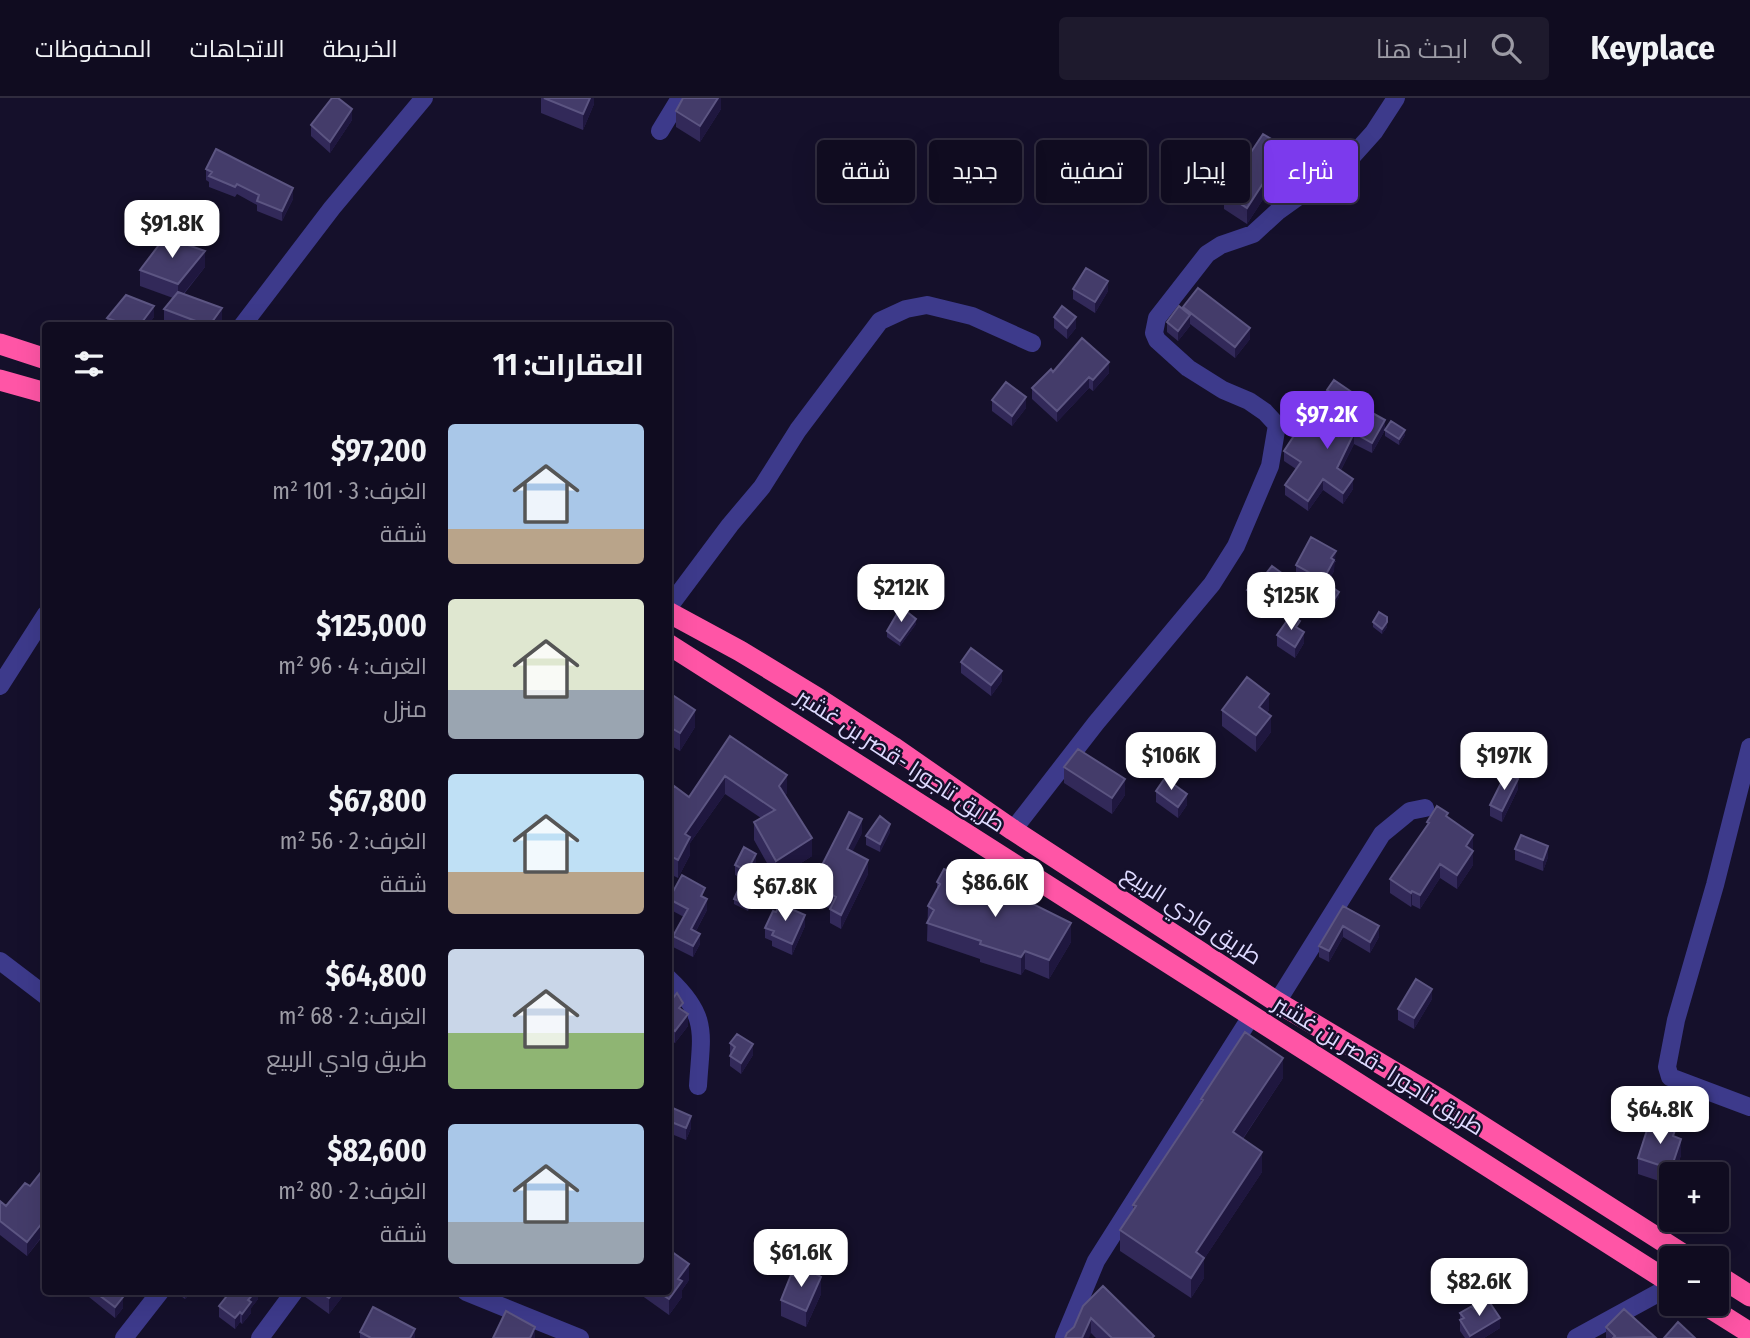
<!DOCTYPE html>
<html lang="ar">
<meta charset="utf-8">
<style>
body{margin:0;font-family:"Fira Sans Condensed",Cairo,sans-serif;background:#1e1a2d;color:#f1f3f6;direction:rtl;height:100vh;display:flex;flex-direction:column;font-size:26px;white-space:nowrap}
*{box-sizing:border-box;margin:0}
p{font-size:23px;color:#9c9ba5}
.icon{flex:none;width:38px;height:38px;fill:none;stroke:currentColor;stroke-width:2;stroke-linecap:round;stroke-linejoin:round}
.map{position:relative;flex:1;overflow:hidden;direction:ltr}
.side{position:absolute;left:42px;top:224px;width:630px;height:973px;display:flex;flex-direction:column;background:#100c20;border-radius:7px;box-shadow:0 7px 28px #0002,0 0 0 2px #302c3e;direction:rtl}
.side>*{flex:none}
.top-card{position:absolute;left:693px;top:42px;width:665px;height:63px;direction:rtl;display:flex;gap:14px}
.controls{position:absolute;left:1659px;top:1064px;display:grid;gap:14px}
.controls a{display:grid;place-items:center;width:70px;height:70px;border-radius:7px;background:#100c20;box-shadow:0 7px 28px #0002,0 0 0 2px #302c3e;font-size:35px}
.price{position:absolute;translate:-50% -60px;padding:0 16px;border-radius:14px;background:#fff;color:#222;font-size:23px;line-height:46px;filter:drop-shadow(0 2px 4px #0008)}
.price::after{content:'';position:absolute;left:50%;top:42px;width:21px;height:16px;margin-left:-10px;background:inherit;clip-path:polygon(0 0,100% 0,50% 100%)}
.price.current{background:#7c3aed;color:#fff}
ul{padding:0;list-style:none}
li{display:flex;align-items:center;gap:21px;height:175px;padding:0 28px}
li span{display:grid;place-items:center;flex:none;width:196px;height:140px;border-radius:7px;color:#555}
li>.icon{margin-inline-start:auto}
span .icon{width:84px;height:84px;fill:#fffc;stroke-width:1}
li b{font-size:30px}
h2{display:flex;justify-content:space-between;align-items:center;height:84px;padding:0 28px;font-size:30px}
.tag{padding:0 24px;border-radius:7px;background:#100c20;box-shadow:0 7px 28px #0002,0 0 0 2px #302c3e;font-size:24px;line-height:63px}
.tag.current{background:#7c3aed;color:#fff}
header{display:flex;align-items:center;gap:42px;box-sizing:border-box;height:98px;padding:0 35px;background:#100c20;border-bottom:2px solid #302c3e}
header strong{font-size:33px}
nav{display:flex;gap:38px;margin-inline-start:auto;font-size:24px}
.search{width:490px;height:63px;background:#1e1a2d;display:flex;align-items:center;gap:18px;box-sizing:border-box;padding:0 24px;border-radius:7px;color:#9c9ba5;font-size:26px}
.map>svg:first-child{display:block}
</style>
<header>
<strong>Keyplace</strong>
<div class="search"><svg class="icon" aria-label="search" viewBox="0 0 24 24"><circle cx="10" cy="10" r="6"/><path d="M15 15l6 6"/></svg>ابحث هنا</div>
<nav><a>الخريطة</a><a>الاتجاهات</a><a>المحفوظات</a></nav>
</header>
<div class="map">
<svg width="1750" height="1240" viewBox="0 0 1750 1240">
<rect width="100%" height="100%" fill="#15102b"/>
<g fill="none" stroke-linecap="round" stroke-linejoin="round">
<path stroke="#3d3a8b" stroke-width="18" d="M660,33L680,0
M242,228L332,110L424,0
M668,510L730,427L762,389L798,332L880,223L906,211L927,207L972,218L1032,245
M0,588L46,516
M1750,649L1715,787L1676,922L1667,969L1670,979L1750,1009
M1013,732L1096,625L1212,486L1236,448L1270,368L1277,327L1265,314L1249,303L1223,292L1188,270L1157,242L1154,235L1157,220L1207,156L1221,147L1253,136L1277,114L1348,63L1374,34L1396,0
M0,863L46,898
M668,880C710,919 701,936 698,988
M1277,904L1382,736L1410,713L1425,710
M466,1194L580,1240
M124,1240L160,1194
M260,1240L294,1194
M1064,1240L1096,1163L1252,917
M1576,1240L1671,1188"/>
<path stroke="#ff55a6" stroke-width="21" d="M0,246L46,261
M0,282L46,295
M668,514L740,553L819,601L893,649L1013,732L1277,904L1441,1002L1689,1160
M668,546L1671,1185
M1717,1177L1750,1198
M1704,1206L1750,1235"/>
</g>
<path fill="#322959" d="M541,0H594V6L583,32L541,15Z
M721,0V11L700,44L676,29V13Z
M352,22L330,55L311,38V27Z
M1286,66L1247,126L1224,111V95Z
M206,71L293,101L282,123L257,113V107L237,96L235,99L209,89V84L206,82Z
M205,169L184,196L222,226L221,228L164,227V211L173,200L140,188V172Z
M1073,191L1108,193L1095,215L1073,201Z
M1183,209L1250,241L1235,260L1190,226V228L1178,243L1167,234V224L1183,212Z
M154,219L147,228H107V220Z
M1054,219L1076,230L1067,241L1054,230Z
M1053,274L1109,275L1093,293L1089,290L1057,324L1032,301V290Z
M1327,292L1353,306L1346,316L1327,303Z
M992,302L1026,310L1012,328L992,313Z
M1356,306L1385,332L1405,337L1399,347L1385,338V332L1372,355L1354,346L1341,372L1353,391L1343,406L1323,392L1308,413L1285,397V387L1296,371L1284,363V353L1338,338Z
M1336,463L1334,466V473L1323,493L1296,477V467Z
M1261,482L1294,494L1278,517L1266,508L1262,513L1247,502V492Z
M1322,499H1339L1332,510L1322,504Z
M1373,524L1387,529L1382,536L1373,529Z
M916,526L900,548L887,539V533Z
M1300,532L1304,545L1295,560L1277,548V537Z
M961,564L1002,583L991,598L961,575Z
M668,594L695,629L680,653L668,646Z
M1222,612H1269L1267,615L1271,634L1256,654L1222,628Z
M730,638L787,695L785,697L812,758L776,781L754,742V724L761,720L725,696L690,745V757L678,780L668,775V698L689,699Z
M1064,669L1125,697L1112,716L1064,685Z
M1518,691L1502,724L1490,718V707Z
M1156,693L1187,707L1178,720L1156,704Z
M1448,720L1473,751V767L1457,791L1440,780L1420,811L1412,807L1411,809L1390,795V781L1427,728V724Z
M890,734L880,754L866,747V738Z
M862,735L852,753L868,776L841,831L830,825V811L802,796V782L817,777Z
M1515,751L1548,759L1543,773L1515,762Z
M756,766L747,783L735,777V767Z
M937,784L1071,844L1049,881L1025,871L1021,877L980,864V861L927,843L928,808L937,792Z
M705,800L707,812L696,833L700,846L693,859L673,849V838L684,819L669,811V801Z
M734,801L753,802L748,813L734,806Z
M1343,808L1379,839L1370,855L1343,839L1329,864L1319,859V848Z
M805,828L792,857L772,848V843L765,840V830Z
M668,896L683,913L688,928L675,945L668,940Z
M1432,901L1414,931L1398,922V911Z
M730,945L753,957L741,976L730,968Z
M1283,980L1243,1041L1262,1074L1204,1161V1180L1191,1200L1120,1153V1132L1133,1112V1107L1201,1006V1001Z
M668,1008L691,1030L686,1042L669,1035L668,1037Z
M1676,1039L1681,1057L1675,1076H1671V1087L1638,1076V1060Z
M46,1076V1134L27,1158L0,1137V1103L6,1108Z
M689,1182L682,1192V1199L669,1217L641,1197V1194H668Z
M89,1194H116L123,1210L115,1220L89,1199Z
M175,1194H192L185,1201Z
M258,1194V1201L251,1210V1215L242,1226L240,1224L235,1231L219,1219V1208Z
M304,1194H346L329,1216L304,1198Z
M821,1196L806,1229L781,1218V1202Z
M1083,1208L1154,1240H1096L1091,1235L1074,1229Z
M1460,1215L1500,1230L1484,1240H1465L1460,1233Z
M1606,1229L1655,1240H1606Z
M360,1234L415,1240H360Z"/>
<path fill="#1f173f" d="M590,0H594V6L583,32V16Z
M718,0H721V11L700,44V28Z
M352,11V22L330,55V44Z
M1286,50V66L1247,126V110Z
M293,90V101L282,123V113Z
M205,153V169L178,202V186Z
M1108,183V193L1095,215V204Z
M154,208V219L147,228H139Z
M222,210V226L221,228H209Z
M1190,217V228L1178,243V233Z
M1076,219V230L1067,241V230Z
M1250,230V241L1235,260V249Z
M1109,264V275L1093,293V282Z
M1089,279V290L1057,324V313Z
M1353,295V306L1346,316V305Z
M1026,299V310L1012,328V318Z
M1385,322V332L1372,355V345Z
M1405,332V337L1399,347V341Z
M1354,335V346L1337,380V370Z
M1323,381V392L1308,413V403Z
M1353,381V391L1343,406V395Z
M1336,453L1334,473L1323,493V482L1331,460Z
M1294,484V494L1278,517V507Z
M1339,494V499L1332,510V505Z
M1266,498V508L1262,513V503Z
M916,521V526L900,548V543Z
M1387,524V529L1382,536V531Z
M1304,534V545L1295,560V549Z
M1002,573V583L991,598V587Z
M1269,596V612L1259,625V609Z
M695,612V629L680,653V635Z
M1271,618V634L1256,654V637Z
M787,677V695L779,706V688Z
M725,678V696L690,745V757L678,780V762L685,736Z
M1125,681V697L1112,716V700Z
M1518,681V691L1502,724V713Z
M1187,696V707L1178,720V709Z
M862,721V735L847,765V751Z
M890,726V734L880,754V746Z
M1473,737V751L1466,762V748Z
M812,740V758L776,781V763Z
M1548,748V759L1543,773V762Z
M1473,753V767L1457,791V777Z
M756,756V766L747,783V773Z
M868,762V776L841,831V817Z
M1440,766V780L1420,811V797Z
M1412,793V807L1411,809V795Z
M753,796V802L748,813V807Z
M707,801V812L691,842V831Z
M805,817V828L792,857V846Z
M1071,825V844L1049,881V862Z
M1343,828V839L1329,864V853Z
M1379,828V839L1370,855V844Z
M700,836V846L693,859V848Z
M1025,853V871L1021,877V859Z
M1432,891V901L1414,931V920Z
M688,916V928L675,945V933Z
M753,946V957L741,976V965Z
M1283,960V980L1233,1055V1034Z
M691,1018V1030L686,1042V1030Z
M1681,1041V1057L1675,1076H1671V1087V1071Z
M1262,1054V1074L1204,1161V1180L1191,1200V1180L1196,1154Z
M45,1120V1134L27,1158V1144Z
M689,1166V1182L682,1192V1199L669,1217V1201L678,1181Z
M821,1179V1196L806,1229V1213Z
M185,1194H192L185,1201Z
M255,1194H258V1201L251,1210V1215L242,1226V1216L248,1202Z
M334,1194H346L329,1216V1200Z
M123,1199V1210L115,1220V1209Z
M240,1214V1224L235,1231V1220Z
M1091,1220V1235L1089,1240H1082Z
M1500,1220V1230L1484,1240H1470V1238Z
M535,1229V1240H530Z
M415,1231V1240H410Z"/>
<path fill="#443c6a" stroke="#5c5582" stroke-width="2" d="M332,0H338L352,11L330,44L311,27Z
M544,0H590L583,16Z
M683,0H718L700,28L676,13Z
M1263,36L1286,50L1247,110L1224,95Z
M216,51L293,90L282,113L257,103L259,97L237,86L235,89L209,78L212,74L206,71Z
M165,139L205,153L178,186L140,172Z
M1086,170L1108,183L1095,204L1073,191Z
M1198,190L1250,230L1235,249L1183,209Z
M178,194L222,210L209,228L164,211Z
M126,197L154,208L139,228H129L107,220Z
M1062,208L1076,219L1067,230L1054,219Z
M1179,208L1190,217L1178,233L1167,224Z
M1082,240L1109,264L1093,282L1089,279L1057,313L1032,290L1051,271L1053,274Z
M1334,282L1353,295L1346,305L1327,292Z
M1006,284L1026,299L1012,318L992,302Z
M1356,306L1385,322L1372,345L1354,335L1337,370L1353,381L1343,395L1323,381L1308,403L1285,387L1301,364L1284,353L1307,318L1338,338Z
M1391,323L1405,332L1399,341L1385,332Z
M1311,439L1336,453L1331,460L1334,462L1323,482L1296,467Z
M1272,468L1294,484L1278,507L1266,498L1262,503L1247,492L1256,479L1261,482Z
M1329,487L1339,494L1332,505L1322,499Z
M901,509L916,521L900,543L887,533Z
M1379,514L1387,519V524L1382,531L1373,524Z
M1291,517L1300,523L1296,529L1304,534L1295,549L1277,537Z
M971,550L1002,573L991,587L961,564Z
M1247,579L1269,596L1259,609L1271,618L1256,637L1222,612Z
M668,594L695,612L680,635L668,628Z
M730,638L787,677L779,688L812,740L776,763L754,724L775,712L725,678L685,736L690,739L678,762L668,757V698L674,688L689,699Z
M1078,651L1125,681L1112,700L1064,669Z
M1506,675L1518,681L1502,713L1490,707Z
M1165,680L1187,696L1178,709L1156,693Z
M1437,708L1448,715L1446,718L1473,737L1466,748L1473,753L1457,777L1440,766L1420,797L1412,793L1411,795L1390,781L1429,725L1427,724Z
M849,714L862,721L847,751L868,762L841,817L830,811L836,799L802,782L807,772L817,777Z
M880,718L890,726L880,746L866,738Z
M1521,737L1548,748L1543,762L1515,751Z
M744,749L756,756L747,773L735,767Z
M944,771L1002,802L1007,793L1071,825L1049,862L1025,853L1021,859L980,846L981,843L927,825L934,812L928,808L940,786L937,784Z
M682,777L705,790L701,798L707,801L691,831L700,836L693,848L673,838L688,811L669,801Z
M739,790L753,796L748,807L734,801Z
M780,806L805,817L792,846L772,837L774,833L765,830L773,813L776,814Z
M1343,808L1379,828L1370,844L1343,828L1329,853L1319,848Z
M1416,881L1432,891L1414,920L1398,911Z
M677,895L683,905L679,910L688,916L675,933L668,928V896L673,900Z
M1245,934L1283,960L1233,1034L1262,1054L1196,1154L1204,1160L1191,1180L1120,1132L1136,1108L1133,1107L1203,1002L1201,1001Z
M737,936L753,946L741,965L730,958L735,949L730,945Z
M668,1008L691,1018L686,1030L669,1023L668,1025Z
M1660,1023L1676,1029L1673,1038L1681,1041L1671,1071L1638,1060L1648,1029L1657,1032Z
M42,1073L46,1076V1120L27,1144L0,1123V1103L6,1108L25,1085L30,1088Z
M668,1151L689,1166L678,1181L682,1183L669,1201L658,1194H668Z
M802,1168L821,1179L806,1213L781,1202L791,1177L797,1179Z
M1103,1188L1154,1238L1152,1240H1112L1091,1220L1082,1240H1065L1067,1235L1074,1229L1083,1208Z
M95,1194H116L123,1199L115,1209Z
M230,1194H255L248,1202L251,1204L242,1216L240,1214L235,1220L219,1208Z
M320,1194H334L329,1200Z
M1488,1202L1500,1220L1470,1238L1460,1222L1464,1220L1460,1215L1472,1208L1474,1211Z
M373,1209L415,1231L410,1240H371L360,1234Z
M1624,1211L1655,1239L1613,1240L1615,1238L1606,1229Z
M506,1213L535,1229L530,1240H493Z
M1678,1224L1695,1240H1664Z"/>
<g text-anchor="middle" stroke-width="5" stroke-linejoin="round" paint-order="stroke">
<g font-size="23" fill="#dedaff" stroke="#15102b">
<text transform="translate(901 662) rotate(33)" y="8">طريق تاجورا -قصر بن غشير</text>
<text transform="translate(1192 817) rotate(33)" y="8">طريق وادي الربيع</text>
<text transform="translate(1379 967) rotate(32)" y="8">طريق تاجورا -قصر بن غشير</text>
</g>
</g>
</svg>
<div class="controls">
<a>+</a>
<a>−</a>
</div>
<b class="price" style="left:172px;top:162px">$91.8K</b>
<b class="price current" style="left:1327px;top:353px">$97.2K</b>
<b class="price" style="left:901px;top:526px">$212K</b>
<b class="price" style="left:1291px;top:534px">$125K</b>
<b class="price" style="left:1171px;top:694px">$106K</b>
<b class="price" style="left:1504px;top:694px">$197K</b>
<b class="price" style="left:995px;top:821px">$86.6K</b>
<b class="price" style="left:785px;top:825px">$67.8K</b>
<b class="price" style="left:1660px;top:1048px">$64.8K</b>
<b class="price" style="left:801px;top:1191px">$61.6K</b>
<b class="price" style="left:1479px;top:1220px">$82.6K</b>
<div class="top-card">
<a class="tag current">شراء</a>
<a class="tag">إيجار</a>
<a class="tag">تصفية</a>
<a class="tag">جديد</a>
<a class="tag">شقة</a>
</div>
<section class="side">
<h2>العقارات: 11<svg class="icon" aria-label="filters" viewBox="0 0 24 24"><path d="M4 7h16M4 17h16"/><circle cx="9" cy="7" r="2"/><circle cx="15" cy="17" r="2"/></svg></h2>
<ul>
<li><span style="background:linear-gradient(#a9c7e8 75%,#b9a48a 0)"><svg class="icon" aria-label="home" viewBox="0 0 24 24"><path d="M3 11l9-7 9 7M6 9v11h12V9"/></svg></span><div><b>$97,200</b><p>الغرف: 3 · 101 m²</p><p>شقة</p></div></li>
<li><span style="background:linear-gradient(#dfe7d0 65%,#9aa5b1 0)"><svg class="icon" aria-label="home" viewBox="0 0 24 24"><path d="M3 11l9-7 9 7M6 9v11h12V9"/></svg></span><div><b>$125,000</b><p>الغرف: 4 · 96 m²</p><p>منزل</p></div></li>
<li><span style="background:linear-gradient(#bfe0f5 70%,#b9a48a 0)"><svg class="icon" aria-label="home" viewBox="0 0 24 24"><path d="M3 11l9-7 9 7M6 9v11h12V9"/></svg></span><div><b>$67,800</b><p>الغرف: 2 · 56 m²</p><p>شقة</p></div></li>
<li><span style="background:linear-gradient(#c9d6e8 60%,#8fb573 0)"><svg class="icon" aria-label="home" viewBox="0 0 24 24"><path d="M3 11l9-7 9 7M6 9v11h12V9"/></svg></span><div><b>$64,800</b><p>الغرف: 2 · 68 m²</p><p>طريق وادي الربيع</p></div></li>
<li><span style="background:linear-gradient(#a9c7e8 70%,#9aa5b1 0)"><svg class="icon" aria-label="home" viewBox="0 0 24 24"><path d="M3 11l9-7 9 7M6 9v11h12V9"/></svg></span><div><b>$82,600</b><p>الغرف: 2 · 80 m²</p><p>شقة</p></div></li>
</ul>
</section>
</div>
